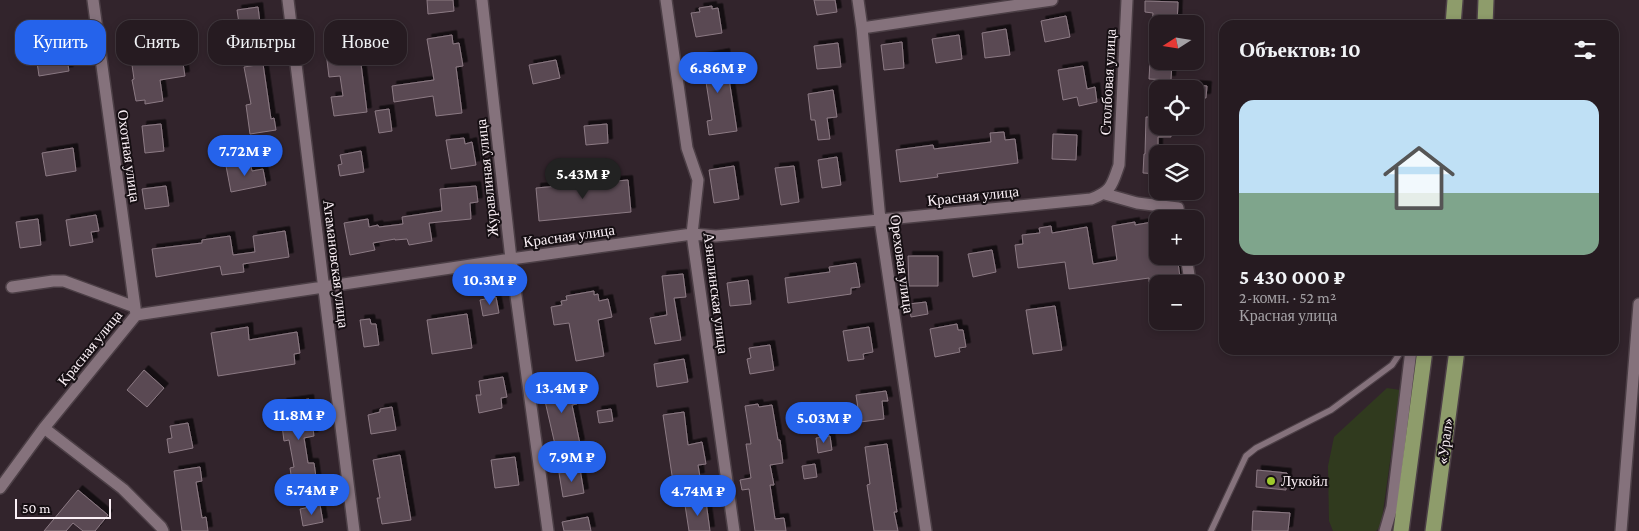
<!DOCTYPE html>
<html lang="ru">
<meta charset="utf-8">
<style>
body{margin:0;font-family:"Crimson Pro",serif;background:#32282e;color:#f1f3f6;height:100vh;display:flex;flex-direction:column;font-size:19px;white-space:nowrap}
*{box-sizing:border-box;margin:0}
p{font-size:16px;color:#a4a1a5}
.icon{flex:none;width:28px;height:28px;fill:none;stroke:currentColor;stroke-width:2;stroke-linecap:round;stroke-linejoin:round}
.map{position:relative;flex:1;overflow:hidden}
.drawer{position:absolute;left:1219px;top:20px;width:400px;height:335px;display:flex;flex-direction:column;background:#261b21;border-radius:15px;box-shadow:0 2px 8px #0003,0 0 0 1px #42393f}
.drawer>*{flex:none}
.guide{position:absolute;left:15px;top:20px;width:475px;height:45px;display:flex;gap:10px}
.needle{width:32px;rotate:258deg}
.buttons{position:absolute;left:1149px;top:15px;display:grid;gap:10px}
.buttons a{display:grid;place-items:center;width:55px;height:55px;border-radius:10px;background:#261b21;box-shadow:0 2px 8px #0003,0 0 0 1px #42393f;font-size:25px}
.scale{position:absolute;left:15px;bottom:12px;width:96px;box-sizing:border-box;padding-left:5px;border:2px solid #fbf0f6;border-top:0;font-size:14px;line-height:18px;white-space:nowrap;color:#fbf0f6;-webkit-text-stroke:4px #160f13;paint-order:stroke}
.price{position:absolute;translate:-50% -42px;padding:0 11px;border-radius:18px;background:#2563eb;color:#fff;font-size:16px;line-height:32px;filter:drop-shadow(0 1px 2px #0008)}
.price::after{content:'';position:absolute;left:50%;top:30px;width:15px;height:11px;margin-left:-8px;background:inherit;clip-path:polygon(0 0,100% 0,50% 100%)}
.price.active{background:#222;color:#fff}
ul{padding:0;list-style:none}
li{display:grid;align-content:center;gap:10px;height:265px;padding:0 20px}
li span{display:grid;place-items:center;height:155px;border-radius:15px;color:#555}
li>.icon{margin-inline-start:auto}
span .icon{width:90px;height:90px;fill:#fffc;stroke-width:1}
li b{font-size:21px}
h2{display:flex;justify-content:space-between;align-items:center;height:60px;padding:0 20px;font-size:21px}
.tag{padding:0 18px;border-radius:15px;background:#261b21;box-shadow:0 2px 8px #0003,0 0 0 1px #42393f;font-size:18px;line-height:45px}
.tag.active{background:#2563eb;color:#fff}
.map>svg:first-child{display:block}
</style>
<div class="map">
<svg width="1639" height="531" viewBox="0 0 1639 531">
<defs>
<filter id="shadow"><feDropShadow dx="4.5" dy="-4.5" stdDeviation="0" flood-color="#0009"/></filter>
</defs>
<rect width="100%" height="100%" fill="#32242c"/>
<path fill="#303a1e" d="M1387,388L1400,390L1381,526L1376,531H1333L1329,521L1328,466L1334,437Z"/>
<path fill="#5a4a53" stroke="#8c7a84" filter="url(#shadow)" d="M427,0H453L454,11L428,14Z
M814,0H835L837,12L817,15Z
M1145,1L1178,2L1177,24H1152L1153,13L1145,12Z
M712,6V9L718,8L722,33L696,37L691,13L700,12L699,8Z
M258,7L260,23L253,24L254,28L240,30L237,10Z
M1066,16L1070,37L1045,42L1041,21Z
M177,26L185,76L160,80L163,101L145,104V100L136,101L132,80L134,79L130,51L156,47L154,29Z
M1006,29L1010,55L985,58L982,33Z
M452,35L453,44L459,43L463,66L456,67L462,113L436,116L433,96L394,102L392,86L434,80L427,39Z
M959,35L962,59L936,63L932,39Z
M902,42L904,68L884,70L881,45Z
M838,43L841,67L817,69L814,46Z
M52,46V48L65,47L69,71L39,76L35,48Z
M359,48L367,112L334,116L331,97L343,96L340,76L329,77L326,52Z
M725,53L737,131L709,135L707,121L712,120L706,82L702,83L698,58Z
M556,60L560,78L533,84L529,65Z
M1150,61L1172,62L1171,80L1149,79Z
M263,64L271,119L274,118L276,130L250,134L246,105L251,104L244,67Z
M1083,66L1087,89L1095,87L1097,102L1079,106L1077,97L1063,100L1058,70Z
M1195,85L1207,86L1206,98H1195Z
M833,90L837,117L827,118L830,139L818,140L815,120H811L808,94Z
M389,109L392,131L379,133L375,111Z
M1146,117H1158V126H1171V137H1158V174L1143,173L1144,154H1145Z
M161,124L164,151L145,153L142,126Z
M607,124L608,143L586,145L584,126Z
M1004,132L1005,140L1015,139L1018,163L937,174L938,177L900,182L896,150L933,145L934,149L991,142L990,133Z
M1053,134L1077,135L1076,160L1052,159Z
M464,138L465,144L472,142L476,165L451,169L446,140Z
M73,148L76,171L46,176L42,153Z
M361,151L364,172L340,176L338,165L342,164L340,155Z
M837,157L841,185L822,188L818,160Z
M250,162L252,171L263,169L266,185L231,192L226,166Z
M734,166L739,199L714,203L709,170Z
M794,166L799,202L781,205L775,168Z
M628,180L631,212L539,221L536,188Z
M166,186L169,206L145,209L142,189Z
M476,186L478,202L470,203L471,219L429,223L432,241L409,245L407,239L395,240V239L373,243L375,250L350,255L344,223L368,219L369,227L378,225L379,227L403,224L402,217L442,211L440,189Z
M96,215L99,231L91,232L93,242L70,246L66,220Z
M38,219L41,245L20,248L16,222Z
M1158,221V256H1177L1180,277L1149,282V278L1069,289L1065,262L1018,268L1015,245L1023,244L1022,235L1040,233L1039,228L1051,226L1052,233L1087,227L1093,264L1117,260L1112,226L1135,222V225Z
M285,231L289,257L243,264L244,272L222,275L220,266L156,277L152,249L202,243V240L230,236L233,255L255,252L253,236Z
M992,250L996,272L973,277L968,254Z
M908,256H938V286H909Z
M856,263L860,287L851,288V294L788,303L785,278L830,272L829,267Z
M683,274L686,297L674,298L681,340L655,344L650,318L667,315L662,276Z
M748,280L751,304L730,306L727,283Z
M594,291V295L598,294L599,301L608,299L612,317L598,320L604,356L576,361L569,323L554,325L551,307L562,305L561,301L567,300L566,296Z
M496,297L499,313L483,316L480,300Z
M926,302L928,314L911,317L909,304Z
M1055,306L1062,350L1033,354L1026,310Z
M467,314L472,348L432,354L427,320Z
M370,319L371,324H376L379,345L364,347L360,320Z
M957,324L958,330H963L966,347L959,348L960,352L935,357L930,329Z
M248,327L249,340L297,332L300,353L294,354L295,364L218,376L211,333Z
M869,327L873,352L863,354L864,359L848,361L843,331Z
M770,345L774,370L750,374L747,359L751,358L749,348Z
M684,359L688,382L657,387L654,364Z
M144,370L164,388L147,407L127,390Z
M503,377L507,397L501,398L502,408L479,413L476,395H481L479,381Z
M573,382L577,404L572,405L580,444L556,449L542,388Z
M886,391L888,401H882L884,419L860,422L856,395Z
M309,399L314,436L304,438L308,463H314L317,484L293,488L290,468L294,467L289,440L284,441L281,418H284L282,403Z
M758,404L759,407L772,405L778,440H780L783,463L770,465L774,485H770L775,519L784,518L786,531H755L749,489L742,490L740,480L751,478L746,444H751L745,406Z
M392,407L396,430L371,434L368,415L380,412V409Z
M611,409L613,421L599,423L597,411Z
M684,412L688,445L702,442L706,464L698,465L700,477L673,482L663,415Z
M188,423L193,448L169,453L167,439L172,438L170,426Z
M830,436L832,450L818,453L816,438Z
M887,444L897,512H894L898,531H874L867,485L870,484L865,447Z
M400,455L411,520L382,524L377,498H380L373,460Z
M515,457L519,485L495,488L491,460Z
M815,464L817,477L804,479L802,466Z
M200,467L202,481L196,482L202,518L206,517L208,531H182L174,471Z
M580,469L584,493L563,497L559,473Z
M1257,470L1287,473L1286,490L1256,487Z
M78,490L108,515L95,531H83L73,523L66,531H44Z
M706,502L710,531H689L685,505Z
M320,505L323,522L303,526L300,509Z
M1253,511L1290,513L1288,531H1252Z
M588,517L591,531H564L562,522Z"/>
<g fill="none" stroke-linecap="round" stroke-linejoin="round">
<defs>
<path id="service" d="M1211,531L1246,456L1256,448L1331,410L1392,365L1402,350"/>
<path id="minor" d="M93,0L136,315
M288,0L354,531
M482,0L511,259L548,531
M666,0L687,148L698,180L692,234L734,531
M858,0L862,28L880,220L926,531
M862,28L1052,0
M1105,194L1137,203L1178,208L1180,219
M1186,256L1190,281
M12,287L53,281H64L135,307
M44,428L123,489L161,527L163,531
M0,488L44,428L136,315L511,259L692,234L716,236L1091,199C1112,191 1112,185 1119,165L1127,0
M1385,531L1392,507L1411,350
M1621,531L1639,304"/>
<path id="trunk" d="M1453,25L1455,0
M1485,25L1486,0
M1401,531L1425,350
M1433,531L1457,350"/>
</defs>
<use href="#service" stroke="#4c3f46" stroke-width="8"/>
<use href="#minor" stroke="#4c3f46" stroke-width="14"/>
<use href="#trunk" stroke="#4c3f46" stroke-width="18"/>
<use href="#service" stroke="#85727c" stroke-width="5.5"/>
<use href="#minor" stroke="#85727c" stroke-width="11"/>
<use href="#trunk" stroke="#8e9c6b" stroke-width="15"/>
</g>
<circle fill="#9fca2c" stroke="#160f13" stroke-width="2" cx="1271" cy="481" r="5"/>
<g text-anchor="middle" stroke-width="4" stroke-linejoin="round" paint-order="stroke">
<g font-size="15" fill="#fbf0f6" stroke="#160f13">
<text transform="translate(1108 82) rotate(-87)" y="5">Столбовая улица</text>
<text transform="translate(129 156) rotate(82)" y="5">Охотная улица</text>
<text transform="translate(487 178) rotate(-96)" y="5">Журавлиная улица</text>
<text transform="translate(973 196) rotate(-6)" y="5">Красная улица</text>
<text transform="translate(569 236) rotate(-8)" y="5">Красная улица</text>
<text transform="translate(336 264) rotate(83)" y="5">Атамановская улица</text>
<text transform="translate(902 264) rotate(82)" y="5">Ореховая улица</text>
<text transform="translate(716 293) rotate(83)" y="5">Азналинская улица</text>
<text transform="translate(90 348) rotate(-51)" y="5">Красная улица</text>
<text transform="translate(1445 441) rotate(-83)" y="5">«Урал»</text>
</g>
<g font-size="15" fill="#fbf0f6" stroke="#160f13" text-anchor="start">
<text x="1281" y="486">Лукойл</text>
</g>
</g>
</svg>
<div class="buttons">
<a><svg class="needle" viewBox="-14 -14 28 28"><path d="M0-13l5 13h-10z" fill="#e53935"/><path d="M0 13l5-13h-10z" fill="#a4a1a5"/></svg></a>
<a><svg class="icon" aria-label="locate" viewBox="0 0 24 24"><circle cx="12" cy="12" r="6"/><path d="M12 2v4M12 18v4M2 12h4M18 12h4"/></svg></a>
<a><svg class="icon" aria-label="layers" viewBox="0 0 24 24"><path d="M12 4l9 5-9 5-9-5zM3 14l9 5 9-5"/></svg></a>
<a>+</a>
<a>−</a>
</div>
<div class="scale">50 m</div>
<b class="price" style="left:718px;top:94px">6.86M ₽</b>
<b class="price" style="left:245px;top:177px">7.72M ₽</b>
<b class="price active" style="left:583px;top:200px">5.43M ₽</b>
<b class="price" style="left:490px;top:306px">10.3M ₽</b>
<b class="price" style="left:562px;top:414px">13.4M ₽</b>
<b class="price" style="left:299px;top:441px">11.8M ₽</b>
<b class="price" style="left:824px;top:444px">5.03M ₽</b>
<b class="price" style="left:572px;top:483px">7.9M ₽</b>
<b class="price" style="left:312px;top:516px">5.74M ₽</b>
<b class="price" style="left:698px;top:517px">4.74M ₽</b>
<div class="guide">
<a class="tag active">Купить</a>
<a class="tag">Снять</a>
<a class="tag">Фильтры</a>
<a class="tag">Новое</a>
</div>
<section class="drawer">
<h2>Объектов: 10<svg class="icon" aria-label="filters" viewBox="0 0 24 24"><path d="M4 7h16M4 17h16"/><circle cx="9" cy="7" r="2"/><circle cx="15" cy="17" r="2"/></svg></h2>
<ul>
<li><span style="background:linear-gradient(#bfe0f5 60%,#7fa58c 0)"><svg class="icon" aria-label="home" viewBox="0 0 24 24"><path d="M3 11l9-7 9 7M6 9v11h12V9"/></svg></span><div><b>5 430 000 ₽</b><p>2-комн. · 52 m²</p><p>Красная улица</p></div></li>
</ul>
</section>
</div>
